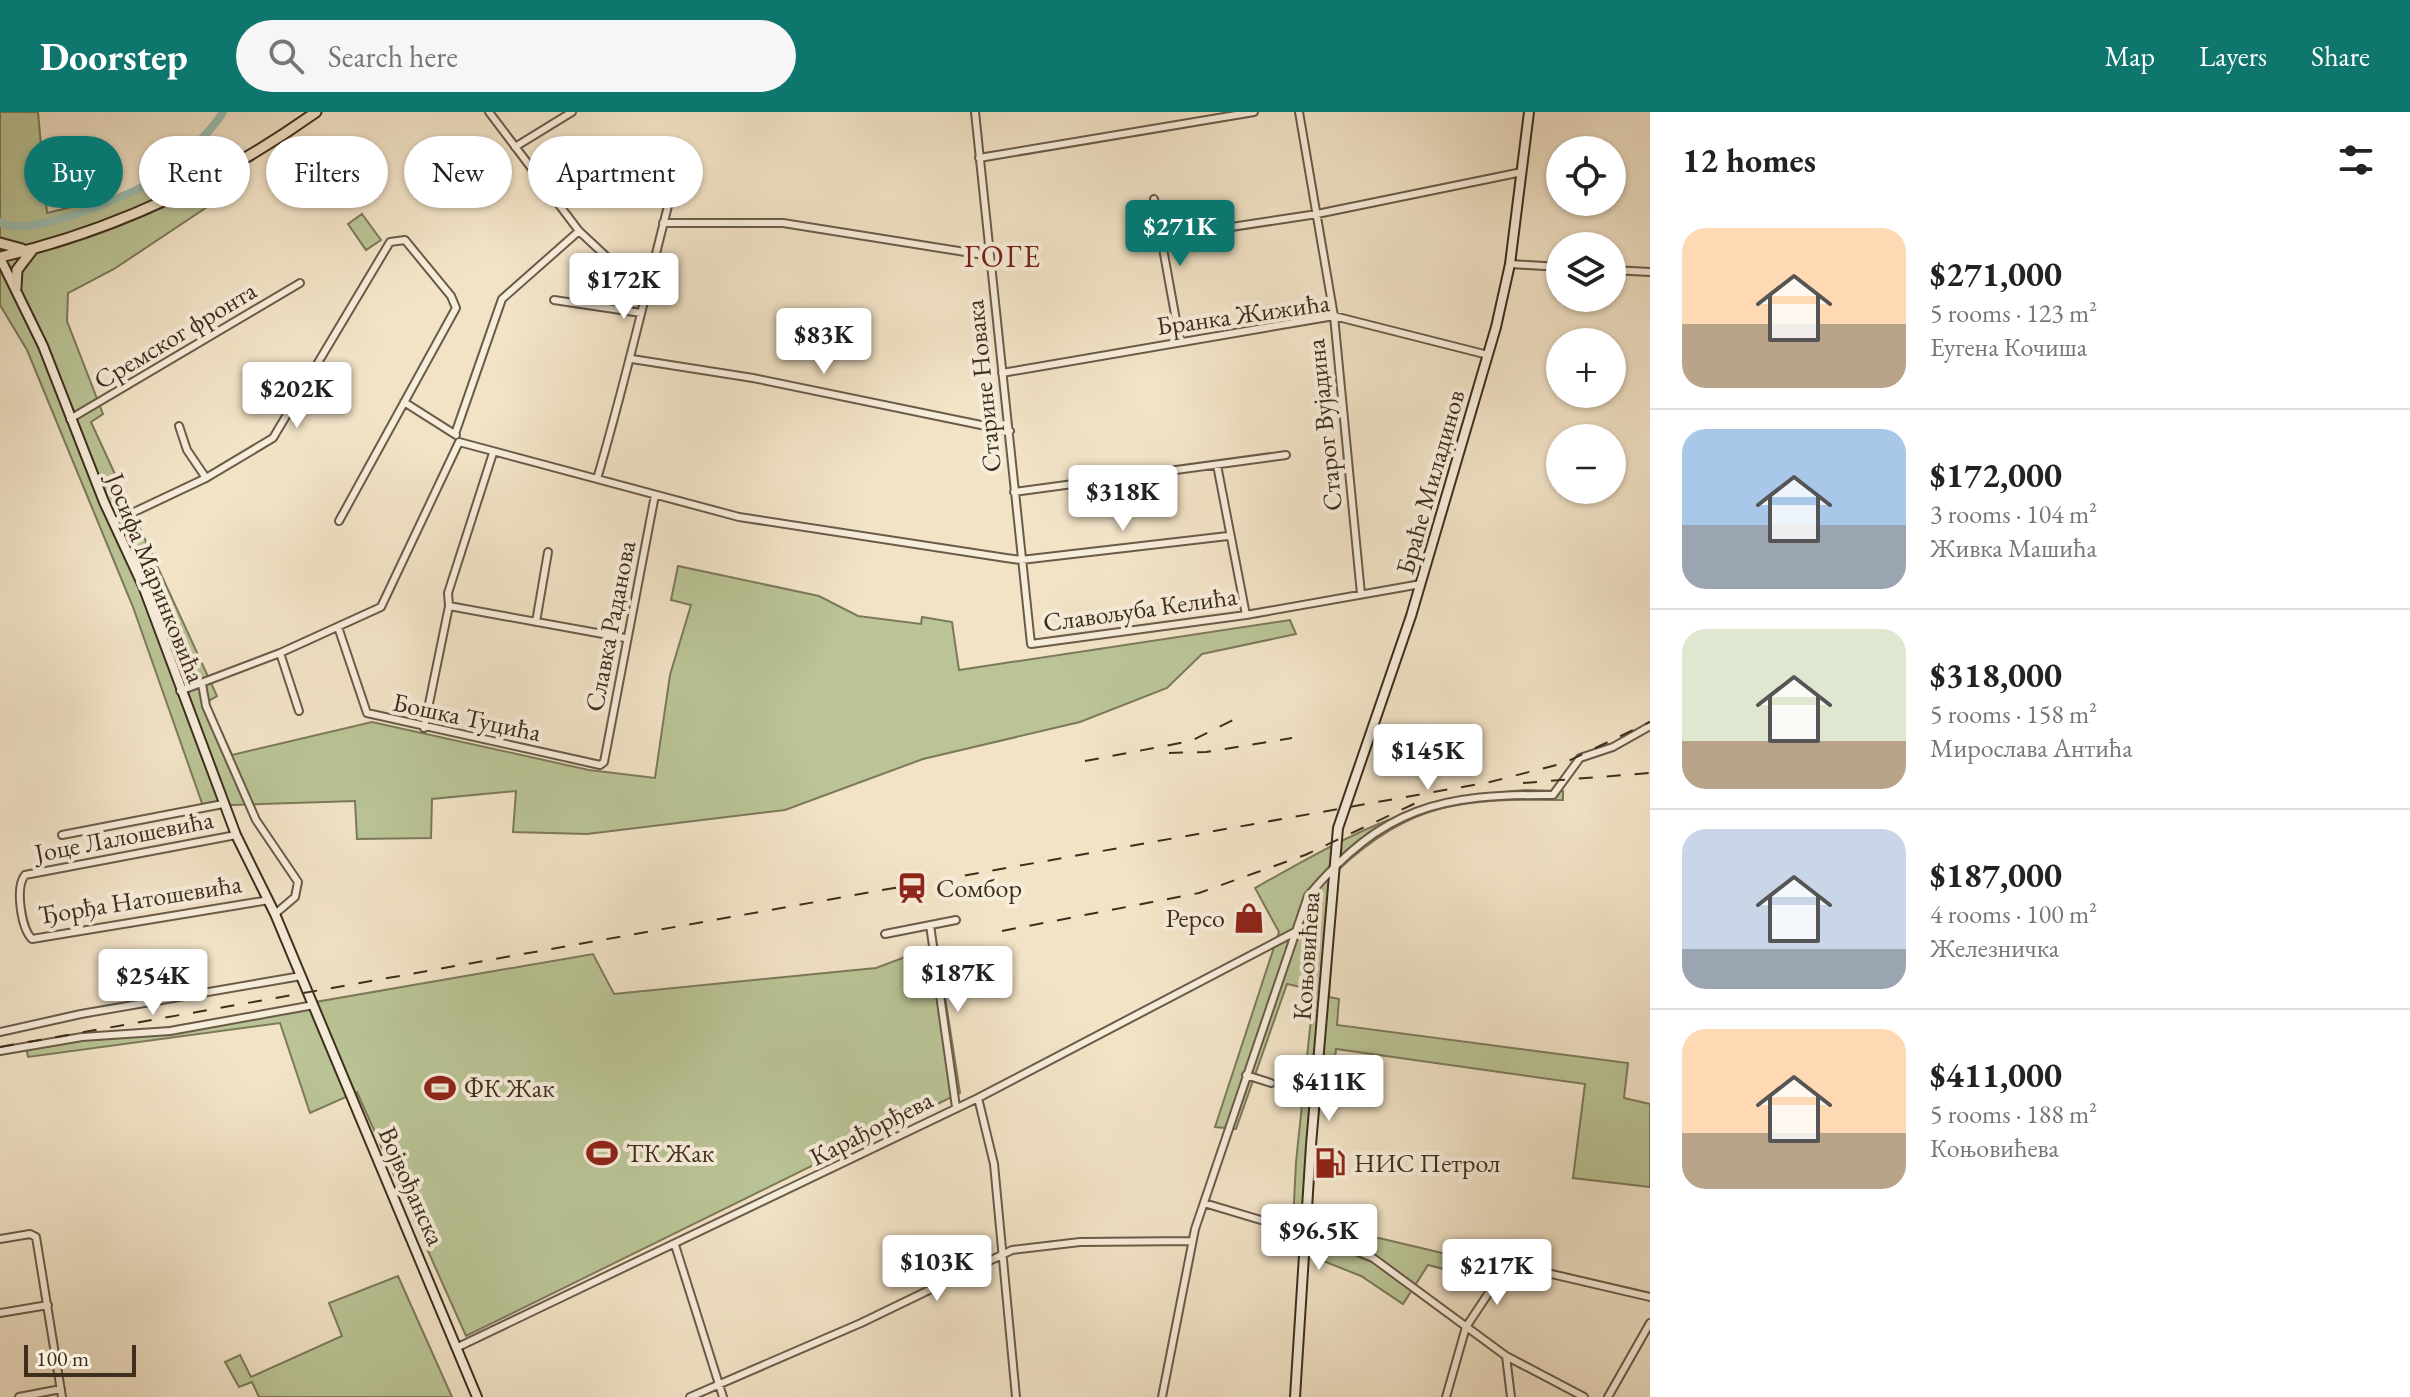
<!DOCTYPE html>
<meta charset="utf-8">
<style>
body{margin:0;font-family:"EB Garamond",serif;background:#f6f6f6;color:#222;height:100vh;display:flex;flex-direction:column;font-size:30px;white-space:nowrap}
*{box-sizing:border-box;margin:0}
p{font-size:26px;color:#767676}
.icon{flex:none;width:44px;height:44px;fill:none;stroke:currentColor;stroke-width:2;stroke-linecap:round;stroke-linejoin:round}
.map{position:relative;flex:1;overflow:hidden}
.sheet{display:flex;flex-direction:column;background:#fff;width:760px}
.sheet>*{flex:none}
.banner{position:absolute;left:24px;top:24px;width:760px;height:72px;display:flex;gap:16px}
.controls{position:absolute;left:1546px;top:24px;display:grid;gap:16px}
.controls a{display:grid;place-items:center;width:80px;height:80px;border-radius:50%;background:#fff;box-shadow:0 2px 6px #0004;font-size:40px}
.scale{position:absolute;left:24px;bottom:20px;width:112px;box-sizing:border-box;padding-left:8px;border:4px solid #3d2e1d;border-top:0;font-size:22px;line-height:28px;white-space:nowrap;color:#3d2e1d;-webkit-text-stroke:6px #f7eddb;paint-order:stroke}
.price{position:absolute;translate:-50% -68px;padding:0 18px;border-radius:8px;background:#fff;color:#222;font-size:26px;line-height:52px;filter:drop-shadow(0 2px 4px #0008)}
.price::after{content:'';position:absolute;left:50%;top:48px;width:24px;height:18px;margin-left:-12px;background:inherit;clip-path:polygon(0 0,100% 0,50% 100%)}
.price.on{background:#0f766e;color:#fff}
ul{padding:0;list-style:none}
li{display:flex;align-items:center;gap:24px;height:200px;padding:0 32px}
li+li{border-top:2px solid #e0e0e0}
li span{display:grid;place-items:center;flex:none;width:224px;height:160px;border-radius:24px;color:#555}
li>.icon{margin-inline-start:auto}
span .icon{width:96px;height:96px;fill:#fffc;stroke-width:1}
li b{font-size:34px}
h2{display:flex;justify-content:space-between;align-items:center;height:96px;padding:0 32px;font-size:34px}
.pill{padding:0 28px;border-radius:36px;background:#fff;box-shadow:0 2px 6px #0004;font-size:28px;line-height:72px}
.pill.on{background:#0f766e;color:#fff}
header{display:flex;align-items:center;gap:48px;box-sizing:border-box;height:112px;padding:0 40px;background:#0f766e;color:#fff}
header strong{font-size:38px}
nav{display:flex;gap:44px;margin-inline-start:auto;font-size:28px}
.search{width:560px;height:72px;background:#f6f6f6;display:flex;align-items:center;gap:20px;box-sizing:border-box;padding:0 28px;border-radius:44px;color:#767676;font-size:30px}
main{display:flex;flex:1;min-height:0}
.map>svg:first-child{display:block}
</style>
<header>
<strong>Doorstep</strong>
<div class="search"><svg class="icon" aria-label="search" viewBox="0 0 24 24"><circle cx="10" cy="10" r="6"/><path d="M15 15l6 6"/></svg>Search here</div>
<nav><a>Map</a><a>Layers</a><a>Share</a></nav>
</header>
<main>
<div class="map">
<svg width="1650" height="1285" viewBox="0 0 1650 1285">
<rect width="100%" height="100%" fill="#f2e3c7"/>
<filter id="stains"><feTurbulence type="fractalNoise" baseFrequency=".0025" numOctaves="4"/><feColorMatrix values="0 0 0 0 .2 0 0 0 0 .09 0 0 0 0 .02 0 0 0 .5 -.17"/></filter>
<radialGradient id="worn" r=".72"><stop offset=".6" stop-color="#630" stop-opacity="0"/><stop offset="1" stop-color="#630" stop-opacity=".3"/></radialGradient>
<path fill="#bac496" stroke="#7c795a" stroke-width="2" d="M0,0H38L47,101L203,63L237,75L114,157L68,181L67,209L103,302L91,310L217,584L207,590L232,643L372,610L589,658L655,666L670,563L691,493L671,488L678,454L819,484L858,504L921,512L922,505L952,510L959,558L1290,508L1296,522L1202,542L1167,576L1080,610L923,647L785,698L587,722L513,720L516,679L432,687L431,726L357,727L355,689L203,694L133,495L27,238L0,193Z
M362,102L381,128L366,138L348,112Z
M1525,678L1563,679V688C1464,686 1412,689 1336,760L1329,885L1339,887L1337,913L1628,951L1624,986L1650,992V1075L1573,1066L1585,972L1336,937L1332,974L1342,975L1341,989L1318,987L1311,1110L1493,1153L1486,1168L1428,1153L1403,1192L1361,1164L1308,1143L1292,1130L1296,1050L1314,878L1287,872L1236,1017L1215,1015L1279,820L1255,776C1351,722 1413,686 1525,678Z
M937,833L960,981L466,1224L357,980L310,1001L280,911L28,945L26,934L113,925L593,842L614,882L876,856Z
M398,1164L452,1285H259L252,1270L239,1275L225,1250L240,1243L251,1265L342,1224L329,1191Z"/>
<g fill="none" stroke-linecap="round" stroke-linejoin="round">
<path stroke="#9cbeb1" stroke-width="8" d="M0,110C25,128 139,82 163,62C182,46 210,22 223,0"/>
<defs>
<path id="street" d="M489,0L579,119L624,161L642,191
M975,0L1031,532L1246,503L1421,472
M1299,0L1334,204L1361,482
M515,35L572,0
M979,46L1254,0
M1154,87L1180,230
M663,111H783L990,144
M1159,126L1317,102L1522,60
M1510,152L1560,155
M1612,158L1650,160
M554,188L641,201
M632,247L753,266L1010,319
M1002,261L1334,204L1488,243
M404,290L456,323
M70,307L300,171
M179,314L187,338L206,366
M456,319L502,187L579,119
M1217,353L1246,503
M597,367C627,265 650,162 677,59
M1014,380L1286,343
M113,410L206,366L273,326L390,130L405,128L451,184L456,196L339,409
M449,494L625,526
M536,510L548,440
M338,515L367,601L600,653L604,650L655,383
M280,541L299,599
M202,572L206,594L256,708L298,770L295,785L275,802
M180,579L280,541L381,495L459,330L739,405L1006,446L1021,448L1228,424
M424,616L449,494L448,481L493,341
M62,723L223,692
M236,723L25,763C15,775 21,816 32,827L269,788
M930,813L956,995
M885,822L956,808
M0,920L81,902L301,864
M0,939L82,925L170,919L314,893
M1246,963L1271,971
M1279,974L1315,985
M978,986L994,1052L1016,1285
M1204,1091L1334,1130L1373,1146L1506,1244L1584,1285
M0,1127L30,1122L36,1125L62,1285
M675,1133L723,1285
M0,1201L48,1193
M458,1235L978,986L1295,820
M1506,1244L1511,1285
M19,1285L61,1277
M690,1285L861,1211L1012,1138L1080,1130L1192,1129
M1162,1285L1195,1117L1308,784C1383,695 1440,682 1553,683L1580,646L1613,635L1650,614
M1446,1285L1466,1215L1506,1155L1513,1153L1650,1185
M1608,1285L1650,1211"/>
<path id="secondary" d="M0,146L43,234L104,390L143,474L236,723L275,802L477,1285
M1295,1285L1311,1033L1338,716L1411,504L1496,215L1510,152L1529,0"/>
<path id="primary" d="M0,131L22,137
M0,145C117,118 219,69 316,0
M16,176L17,158L33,137"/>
</defs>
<use href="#street" stroke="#6a5b48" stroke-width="10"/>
<use href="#secondary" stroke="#3d2e1d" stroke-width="12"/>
<use href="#primary" stroke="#3d2e1d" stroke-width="13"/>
<use href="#street" stroke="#f7eddb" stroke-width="6"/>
<use href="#secondary" stroke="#f7eddb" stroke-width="8"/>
<use href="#primary" stroke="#f2e3c7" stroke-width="9"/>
<path stroke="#3d2e1d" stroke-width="2" stroke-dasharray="14 14" stroke-linecap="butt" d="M1169,641L1206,640L1292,626
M1085,649L1191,629L1239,605
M1523,671L1650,661
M1002,819L1199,781L1305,743L1416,691
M0,935L1490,670L1564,651L1650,610"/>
</g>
<defs>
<symbol id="station-bare" viewBox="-9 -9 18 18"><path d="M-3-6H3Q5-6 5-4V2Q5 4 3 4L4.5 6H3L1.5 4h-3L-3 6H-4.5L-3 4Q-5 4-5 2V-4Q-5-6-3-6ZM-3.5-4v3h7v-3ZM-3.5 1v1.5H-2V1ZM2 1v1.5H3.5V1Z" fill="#8f2418" stroke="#f7eddb" stroke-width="2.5" paint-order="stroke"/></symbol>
<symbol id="shop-bare" viewBox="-9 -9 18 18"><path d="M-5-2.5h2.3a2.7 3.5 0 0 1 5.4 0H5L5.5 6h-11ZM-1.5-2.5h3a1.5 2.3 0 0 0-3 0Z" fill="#8f2418" stroke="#f7eddb" stroke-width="2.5" paint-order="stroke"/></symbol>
<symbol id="stadium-bare" viewBox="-9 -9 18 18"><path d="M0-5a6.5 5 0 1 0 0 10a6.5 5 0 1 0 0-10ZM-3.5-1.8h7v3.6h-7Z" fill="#8f2418" stroke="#f7eddb" stroke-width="2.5" paint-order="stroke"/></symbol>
<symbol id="fuel-bare" viewBox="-9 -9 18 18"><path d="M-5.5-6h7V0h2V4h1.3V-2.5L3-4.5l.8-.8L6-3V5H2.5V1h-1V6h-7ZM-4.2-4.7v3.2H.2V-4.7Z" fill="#8f2418" stroke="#f7eddb" stroke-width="2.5" paint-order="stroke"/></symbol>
</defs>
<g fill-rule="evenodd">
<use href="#station-bare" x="890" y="754" width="44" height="44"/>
<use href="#shop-bare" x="1227" y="784" width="44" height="44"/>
<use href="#stadium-bare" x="418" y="954" width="44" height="44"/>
<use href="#stadium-bare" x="580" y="1019" width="44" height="44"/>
<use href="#fuel-bare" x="1308" y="1029" width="44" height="44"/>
</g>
<g text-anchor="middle" stroke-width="8" stroke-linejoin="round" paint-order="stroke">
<g font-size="26" fill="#3d2e1d" stroke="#f7eddb">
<text transform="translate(1243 202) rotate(-8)" y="9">Бранка Жижића</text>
<text transform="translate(175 223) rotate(-31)" y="9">Сремског фронта</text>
<text transform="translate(983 274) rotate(-96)" y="9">Старине Новака</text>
<text transform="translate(1324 313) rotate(-96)" y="9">Старог Вујадина</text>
<text transform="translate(1430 370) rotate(-74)" y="9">Браће Миладинов</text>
<text transform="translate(156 466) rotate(68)" y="9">Јосифа Маринковића</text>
<text transform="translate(1140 497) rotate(-8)" y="9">Славољуба Келића</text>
<text transform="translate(610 514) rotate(-79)" y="9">Славка Раданова</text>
<text transform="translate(467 605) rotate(12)" y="9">Бошка Туцића</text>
<text transform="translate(124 724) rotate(-11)" y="9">Јоце Лалошевића</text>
<text transform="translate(140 787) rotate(-9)" y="9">Ђорђа Натошевића</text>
<text transform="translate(1306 844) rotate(-86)" y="9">Коњовићева</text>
<text transform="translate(871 1016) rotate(-27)" y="9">Карађорђева</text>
<text transform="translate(412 1074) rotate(66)" y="9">Војвођанска</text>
</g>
<g font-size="26" fill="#3d2e1d" stroke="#f7eddb" text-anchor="start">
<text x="936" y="785">Сомбор</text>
<text x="1225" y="815" text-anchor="end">Pepco</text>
<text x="464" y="985">ФК Жак</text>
<text x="626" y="1050">ТК Жак</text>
<text x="1354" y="1060">НИС Петрол</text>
</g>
<g font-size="30" letter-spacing="2" fill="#7a1f14" stroke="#f7eddb">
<text x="1003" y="155">ГОГЕ</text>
</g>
</g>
<rect width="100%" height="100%" filter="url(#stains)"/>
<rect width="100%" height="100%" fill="url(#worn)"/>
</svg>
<div class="controls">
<a><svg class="icon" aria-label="locate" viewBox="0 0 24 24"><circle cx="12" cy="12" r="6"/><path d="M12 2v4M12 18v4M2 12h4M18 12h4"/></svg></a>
<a><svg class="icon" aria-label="layers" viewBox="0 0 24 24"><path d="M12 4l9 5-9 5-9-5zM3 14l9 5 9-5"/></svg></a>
<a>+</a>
<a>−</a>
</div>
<div class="scale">100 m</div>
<b class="price on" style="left:1180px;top:156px">$271K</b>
<b class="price" style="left:624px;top:209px">$172K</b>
<b class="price" style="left:824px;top:264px">$83K</b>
<b class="price" style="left:297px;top:318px">$202K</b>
<b class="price" style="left:1123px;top:421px">$318K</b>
<b class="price" style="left:1428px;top:680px">$145K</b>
<b class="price" style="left:958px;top:902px">$187K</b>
<b class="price" style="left:153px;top:905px">$254K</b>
<b class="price" style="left:1329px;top:1011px">$411K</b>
<b class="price" style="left:1319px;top:1160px">$96.5K</b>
<b class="price" style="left:937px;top:1191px">$103K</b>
<b class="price" style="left:1497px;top:1195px">$217K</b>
<div class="banner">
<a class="pill on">Buy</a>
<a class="pill">Rent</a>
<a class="pill">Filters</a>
<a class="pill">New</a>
<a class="pill">Apartment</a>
</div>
</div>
<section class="sheet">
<h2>12 homes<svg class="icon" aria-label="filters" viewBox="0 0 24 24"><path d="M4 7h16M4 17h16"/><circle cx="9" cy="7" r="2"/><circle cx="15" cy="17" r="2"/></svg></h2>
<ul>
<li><span style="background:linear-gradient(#ffd9b3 60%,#b9a48a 0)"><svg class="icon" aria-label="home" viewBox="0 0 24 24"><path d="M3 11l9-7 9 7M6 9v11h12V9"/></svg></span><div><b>$271,000</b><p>5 rooms · 123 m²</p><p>Еугена Кочиша</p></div></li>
<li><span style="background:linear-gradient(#a9c7e8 60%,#9aa5b1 0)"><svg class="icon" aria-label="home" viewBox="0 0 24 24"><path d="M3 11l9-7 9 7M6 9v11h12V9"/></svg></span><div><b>$172,000</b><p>3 rooms · 104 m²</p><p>Живка Машића</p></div></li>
<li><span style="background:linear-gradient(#dfe7d0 70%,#b9a48a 0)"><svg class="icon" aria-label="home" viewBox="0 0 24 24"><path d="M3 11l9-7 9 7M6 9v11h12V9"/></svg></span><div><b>$318,000</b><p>5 rooms · 158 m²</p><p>Мирослава Антића</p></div></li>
<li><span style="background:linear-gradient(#c9d6e8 75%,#9aa5b1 0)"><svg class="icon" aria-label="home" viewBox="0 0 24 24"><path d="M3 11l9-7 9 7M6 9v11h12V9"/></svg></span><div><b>$187,000</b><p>4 rooms · 100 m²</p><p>Железничка</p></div></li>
<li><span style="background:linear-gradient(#ffd9b3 65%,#b9a48a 0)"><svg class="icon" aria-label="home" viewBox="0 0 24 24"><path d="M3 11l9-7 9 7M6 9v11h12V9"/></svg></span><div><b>$411,000</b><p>5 rooms · 188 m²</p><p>Коњовићева</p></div></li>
</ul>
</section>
</main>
